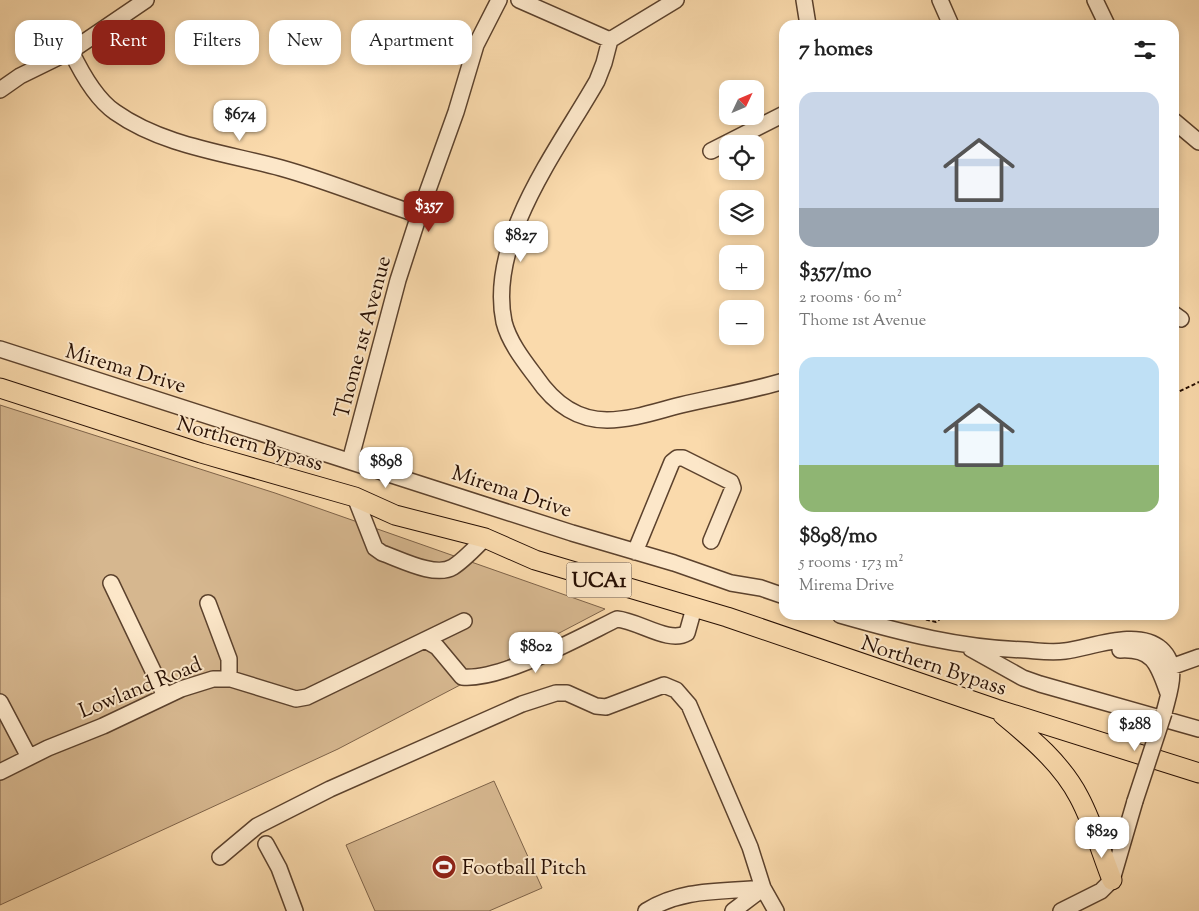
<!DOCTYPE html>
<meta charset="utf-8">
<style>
body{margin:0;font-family:"Sorts Mill Goudy",serif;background:#f6f6f6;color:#222;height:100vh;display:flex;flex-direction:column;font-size:19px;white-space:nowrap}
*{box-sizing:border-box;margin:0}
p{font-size:16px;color:#767676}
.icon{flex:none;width:28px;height:28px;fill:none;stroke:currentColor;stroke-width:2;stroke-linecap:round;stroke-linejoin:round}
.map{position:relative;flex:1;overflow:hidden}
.sheet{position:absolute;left:779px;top:20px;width:400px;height:600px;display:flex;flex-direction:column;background:#fff;border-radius:15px;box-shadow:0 2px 8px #0003}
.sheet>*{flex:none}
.top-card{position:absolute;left:15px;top:20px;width:475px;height:45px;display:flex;gap:10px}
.needle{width:32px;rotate:46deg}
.tools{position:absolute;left:719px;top:80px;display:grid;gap:10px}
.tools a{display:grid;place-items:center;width:45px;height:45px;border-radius:10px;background:#fff;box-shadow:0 2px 8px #0003;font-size:25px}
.price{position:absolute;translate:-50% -42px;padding:0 11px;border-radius:10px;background:#fff;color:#222;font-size:16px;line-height:32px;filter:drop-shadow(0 1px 2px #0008)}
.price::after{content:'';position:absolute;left:50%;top:30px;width:15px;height:11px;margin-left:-8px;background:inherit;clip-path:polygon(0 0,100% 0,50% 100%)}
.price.current{background:#8f2418;color:#fff}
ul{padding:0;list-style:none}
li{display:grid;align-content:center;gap:10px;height:265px;padding:0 20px}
li span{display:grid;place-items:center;height:155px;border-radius:15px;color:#555}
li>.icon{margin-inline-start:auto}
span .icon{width:90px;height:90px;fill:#fffc;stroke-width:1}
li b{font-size:21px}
h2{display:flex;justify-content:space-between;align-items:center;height:60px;padding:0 20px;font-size:21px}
.chip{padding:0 18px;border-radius:15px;background:#fff;box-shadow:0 2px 8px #0003;font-size:18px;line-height:45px}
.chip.current{background:#8f2418;color:#fff}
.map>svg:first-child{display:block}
</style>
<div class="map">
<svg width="1199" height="911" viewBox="0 0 1199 911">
<rect width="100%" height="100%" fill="#fadaac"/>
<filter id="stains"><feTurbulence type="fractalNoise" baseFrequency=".004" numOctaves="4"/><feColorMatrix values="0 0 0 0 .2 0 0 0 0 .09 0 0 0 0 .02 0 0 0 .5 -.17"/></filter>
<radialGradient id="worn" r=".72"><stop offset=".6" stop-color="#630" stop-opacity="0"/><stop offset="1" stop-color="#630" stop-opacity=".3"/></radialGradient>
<path fill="#d6b78f" stroke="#7e6349" d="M0,405L275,493L605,609L338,749L0,905Z
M494,781L542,888L489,911H375L346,845Z"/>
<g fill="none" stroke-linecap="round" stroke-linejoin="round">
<defs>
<path id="minor" d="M519,0L610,40L604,63L597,81C559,148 487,240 504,322C509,342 524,361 536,377C553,402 575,420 607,420C632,420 657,411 681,405C715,397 750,391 784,381
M804,0L808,25
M940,0L951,25
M1095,0L1107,25
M610,40L676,0
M71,51C81,72 96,99 115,112C163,146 226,153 281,168C328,181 373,200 419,215
M0,90L20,76L71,51L146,0
M1174,121L1199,142
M711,151L784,114
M1174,314L1181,319
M0,349L572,533L674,563L731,583L761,588L784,596
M350,461L398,280L419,215L456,112L476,45L499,0
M355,497L375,548L382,553C400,559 435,578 453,567C464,560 475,548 485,538
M635,552L672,462L677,458H683L731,482L733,488L711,541
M111,583L165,696
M208,603L229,659V678
M840,615C903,633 960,648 1026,650C1039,651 1052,653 1065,651C1091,648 1137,628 1161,649C1180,666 1169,692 1164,713
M425,640L437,647L462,677C501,681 580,637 617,619C639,621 669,644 687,633L694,608
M971,649L1023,678L1040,684L1199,729
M1120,650C1154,648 1158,665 1168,693
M1171,667L1199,657
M0,702L29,757
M0,772L48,748L103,726L181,689L213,679H231L296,699L307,697L464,621
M266,844L279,868L295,911
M220,857L257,826L330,789L522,704L556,693H567L596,706L606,707L664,685L676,690L689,705L750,847L763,888L776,911
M646,911C683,888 722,892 763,888
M733,911L762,889
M1061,911L1101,891L1112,880L1135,801"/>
<path id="major" d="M0,388L201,453L355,497L395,515L485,538L535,560L727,617L996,709L1199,773
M1003,715C1031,738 1062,764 1079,797C1093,823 1101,852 1112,880"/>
</defs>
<use href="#minor" stroke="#5c422d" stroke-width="18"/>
<use href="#major" stroke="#270f03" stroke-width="21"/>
<path stroke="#270f03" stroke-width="2" stroke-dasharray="4 2.5" stroke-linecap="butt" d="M1174,394L1199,382
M907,615L936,622L945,615"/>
<use href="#minor" stroke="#fce7c9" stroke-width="15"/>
<use href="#major" stroke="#fadaac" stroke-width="19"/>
<defs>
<path id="minor-bridge" d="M1135,801L1164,713"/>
</defs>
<use href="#minor-bridge" stroke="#5c422d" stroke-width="18" stroke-linecap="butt"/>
<use href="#minor-bridge" stroke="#fce7c9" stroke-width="15"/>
</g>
<defs>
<symbol id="stadium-disc" viewBox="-11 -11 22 22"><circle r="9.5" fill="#8f2418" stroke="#fce7c9"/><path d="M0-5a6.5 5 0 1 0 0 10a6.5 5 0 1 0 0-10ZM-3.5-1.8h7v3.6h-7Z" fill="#fff"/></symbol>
</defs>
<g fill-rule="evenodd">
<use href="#stadium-disc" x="430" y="853" width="28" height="28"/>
</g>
<g text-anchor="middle" stroke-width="4" stroke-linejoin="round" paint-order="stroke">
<rect fill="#fce7c9" stroke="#67503e" stroke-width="1" x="566.5" y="562.5" width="65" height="35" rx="4"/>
<g font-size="20" font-weight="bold" fill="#270f03">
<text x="599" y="587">UCA1</text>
</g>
<g font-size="21" fill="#270f03" stroke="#fce7c9">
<text transform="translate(362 337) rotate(-75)" y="7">Thome 1st Avenue</text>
<text transform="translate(126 368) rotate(17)" y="7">Mirema Drive</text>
<text transform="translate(250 443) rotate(16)" y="7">Northern Bypass</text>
<text transform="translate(512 491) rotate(18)" y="7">Mirema Drive</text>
<text transform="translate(934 665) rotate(18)" y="7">Northern Bypass</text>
<text transform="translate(140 687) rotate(-22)" y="7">Lowland Road</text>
</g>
<g font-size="21" fill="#270f03" stroke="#fce7c9" text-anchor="start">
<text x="462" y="874">Football Pitch</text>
</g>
</g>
<rect width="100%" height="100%" filter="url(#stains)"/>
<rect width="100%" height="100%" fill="url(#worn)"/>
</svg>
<div class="tools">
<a><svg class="needle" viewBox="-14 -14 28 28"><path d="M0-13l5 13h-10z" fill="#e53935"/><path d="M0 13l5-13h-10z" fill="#767676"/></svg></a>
<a><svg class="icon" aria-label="locate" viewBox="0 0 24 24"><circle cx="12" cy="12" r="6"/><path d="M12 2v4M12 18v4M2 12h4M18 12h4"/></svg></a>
<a><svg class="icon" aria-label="layers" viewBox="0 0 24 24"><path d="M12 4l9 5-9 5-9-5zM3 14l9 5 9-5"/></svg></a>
<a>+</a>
<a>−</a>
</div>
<b class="price" style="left:240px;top:142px">$674</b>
<b class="price current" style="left:429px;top:233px">$357</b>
<b class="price" style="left:521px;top:263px">$827</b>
<b class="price" style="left:386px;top:489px">$898</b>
<b class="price" style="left:536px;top:674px">$802</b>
<b class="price" style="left:1135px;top:752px">$288</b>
<b class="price" style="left:1102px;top:859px">$829</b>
<div class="top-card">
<a class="chip">Buy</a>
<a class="chip current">Rent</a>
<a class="chip">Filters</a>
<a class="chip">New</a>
<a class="chip">Apartment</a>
</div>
<section class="sheet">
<h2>7 homes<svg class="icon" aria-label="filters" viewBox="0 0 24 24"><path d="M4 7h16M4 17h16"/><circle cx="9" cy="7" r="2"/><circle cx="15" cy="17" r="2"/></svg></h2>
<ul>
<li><span style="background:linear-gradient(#c9d6e8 75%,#9aa5b1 0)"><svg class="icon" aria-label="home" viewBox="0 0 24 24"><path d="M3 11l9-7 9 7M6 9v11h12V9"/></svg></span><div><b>$357/mo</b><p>2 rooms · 60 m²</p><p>Thome 1st Avenue</p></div></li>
<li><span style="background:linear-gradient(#bfe0f5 70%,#8fb573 0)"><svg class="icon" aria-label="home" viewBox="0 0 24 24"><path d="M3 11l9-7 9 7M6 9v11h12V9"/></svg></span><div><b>$898/mo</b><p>5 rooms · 173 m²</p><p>Mirema Drive</p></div></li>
</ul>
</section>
</div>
